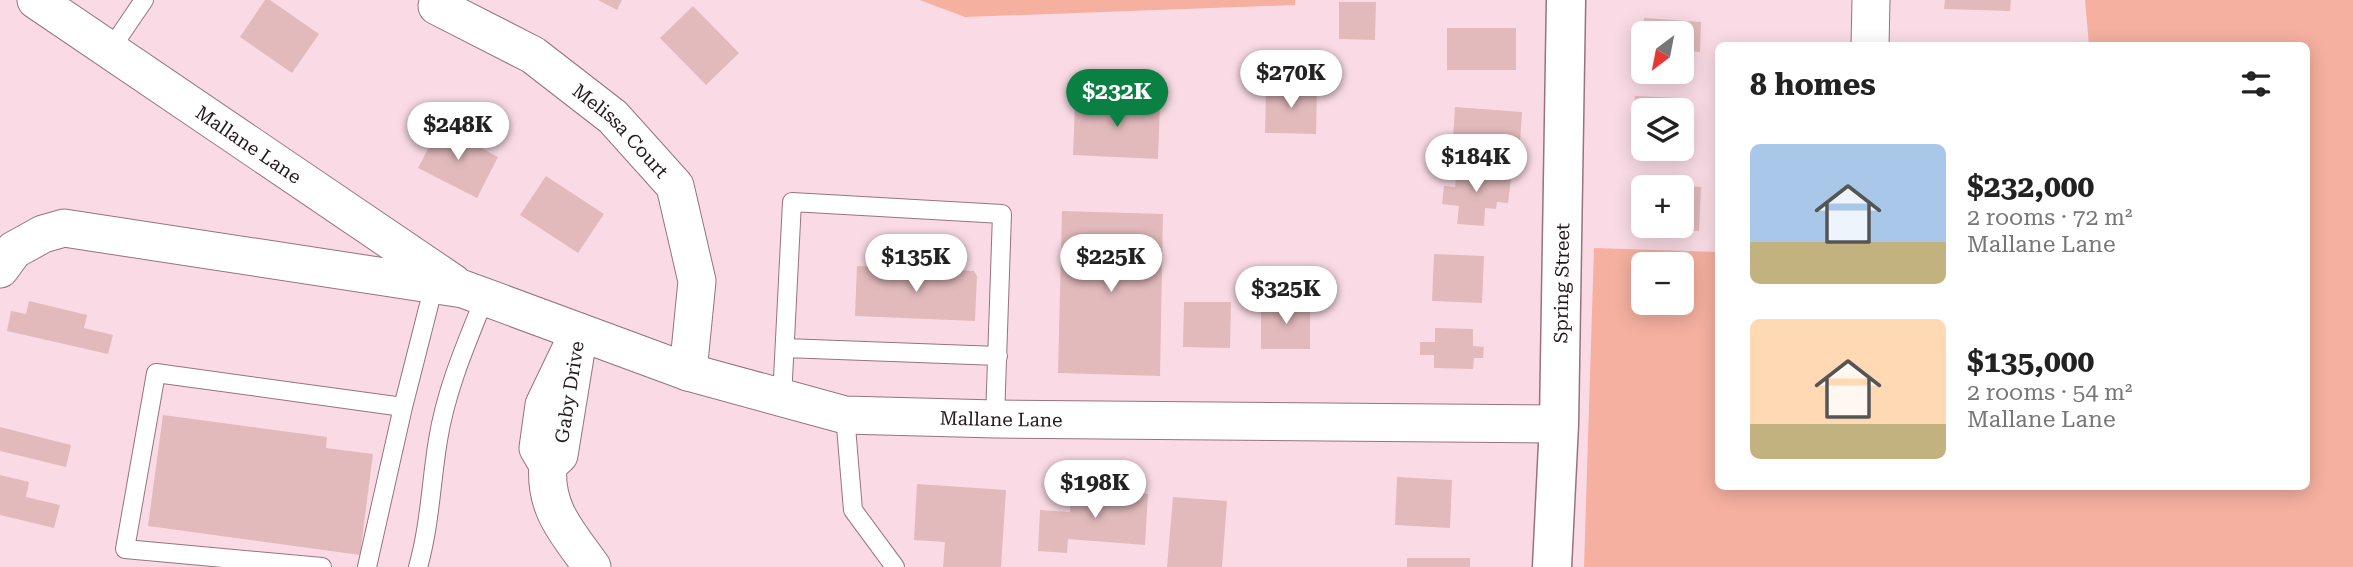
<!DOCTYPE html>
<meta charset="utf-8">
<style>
body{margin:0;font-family:"Roboto Serif",serif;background:#f6f6f6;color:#222;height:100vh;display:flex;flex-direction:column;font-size:26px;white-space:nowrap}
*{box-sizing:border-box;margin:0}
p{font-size:23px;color:#767676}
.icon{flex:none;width:38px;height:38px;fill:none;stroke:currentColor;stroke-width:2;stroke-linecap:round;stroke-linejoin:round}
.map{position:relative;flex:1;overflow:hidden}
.drawer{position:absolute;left:1715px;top:42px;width:595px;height:448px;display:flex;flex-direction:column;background:#fff;border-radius:10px;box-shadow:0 4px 18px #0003}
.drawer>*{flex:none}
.needle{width:46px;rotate:212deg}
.tools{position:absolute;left:1631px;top:21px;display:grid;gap:14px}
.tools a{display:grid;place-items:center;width:63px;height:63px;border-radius:10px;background:#fff;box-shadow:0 4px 18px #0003;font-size:35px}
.price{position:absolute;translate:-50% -60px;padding:0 16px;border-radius:24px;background:#fff;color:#222;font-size:23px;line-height:46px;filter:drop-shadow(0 2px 4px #0008)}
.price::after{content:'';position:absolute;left:50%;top:42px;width:21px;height:16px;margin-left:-10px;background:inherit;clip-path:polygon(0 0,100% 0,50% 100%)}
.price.current{background:#0b8043;color:#fff}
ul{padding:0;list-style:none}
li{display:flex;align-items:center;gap:21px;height:175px;padding:0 35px}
li span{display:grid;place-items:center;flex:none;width:196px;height:140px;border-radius:10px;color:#555}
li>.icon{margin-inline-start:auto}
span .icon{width:84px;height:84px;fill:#fffc;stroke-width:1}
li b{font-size:30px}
h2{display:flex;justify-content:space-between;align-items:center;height:84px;padding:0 35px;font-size:30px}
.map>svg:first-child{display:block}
</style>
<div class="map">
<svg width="2353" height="567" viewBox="0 0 2353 567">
<rect width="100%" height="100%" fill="#fadbe5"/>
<path fill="#f5b09f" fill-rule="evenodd" d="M920,0H1295V5L965,17Z
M2085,0H2353V567H1584L1594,248L1718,252V486H2306V46L2089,45ZM1643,264H1682V303H1643Z"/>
<path fill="#e2babc" d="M265,0H270L319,34L292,73L240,37Z
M598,0H622L617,10Z
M1945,0H2011L2010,11L1944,9Z
M1339,2H1376L1375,40L1339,39Z
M693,6L739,53L706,85L660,38Z
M1644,18L1701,22L1700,52L1687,51L1686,61H1682V33H1643Z
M1447,28H1516V70H1447Z
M1266,87L1317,88L1316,134L1265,133Z
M1635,96L1677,98V110H1643V149H1682V121L1692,122L1690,160L1632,157Z
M1078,100L1160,103L1158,159L1073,155L1075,105Z
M1455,107L1522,112L1519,157L1452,153Z
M440,126L498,157L477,198L418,168Z
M1457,167L1500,172L1499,177L1511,178L1508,203L1497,202L1496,209L1485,208L1484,226L1457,224L1459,206L1442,204L1444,186L1455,187Z
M546,176L604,214L578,253L520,215Z
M1638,184L1659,185V187H1643V226H1682V186L1701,187L1699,231L1635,228Z
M1062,211L1163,214L1160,376L1058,373Z
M1434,254L1484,256L1482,303L1432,301Z
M857,266L974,271L977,276L975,321L855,316Z
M29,301L87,315L84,328L113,335L108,354L7,331L11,311L26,314Z
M1184,302H1231L1230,348L1183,347Z
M1261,302H1310V349H1261Z
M1435,328L1473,329V346L1484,347L1483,358H1474L1473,369L1434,368V355H1420V342H1435Z
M163,415L327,437L326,448L373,454L360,555L148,526Z
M0,427L71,445L66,467L0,451Z
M0,475L29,482L26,497L60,505L54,528L0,515Z
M1397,477L1452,480L1450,528L1395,525Z
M917,484L1006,490L1001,567H943L945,542L914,540Z
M1072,488L1148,494L1145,545L1068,539L1067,553L1038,551L1040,510L1070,512Z
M1173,497L1227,501L1222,567H1167Z
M1407,558H1470V567H1407Z"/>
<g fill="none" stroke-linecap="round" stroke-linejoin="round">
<defs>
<path id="lane" d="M110,50L144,0
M785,348L998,356
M782,398L792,202L1002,214L995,419
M845,415L853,510L895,567
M322,567L125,549L156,373L403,407
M367,567L403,407L434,285
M418,567C430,525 431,482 438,440C446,390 466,344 485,297"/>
<g id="street">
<path id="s1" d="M36,0L453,283"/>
<path id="s2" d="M437,6L533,55L613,117L675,186L697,281L688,372"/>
<path d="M1870,46L1871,0"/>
<path id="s3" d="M0,269L14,250L43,234L64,228L463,289L688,372L845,415L995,419L1559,424"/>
<path d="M579,332L559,455L548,465L538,448L544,405Z"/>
<path d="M548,465C544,509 568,533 592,567"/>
</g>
<g id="secondary">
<path id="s4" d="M1552,567L1559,424L1566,0"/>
</g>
</defs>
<use href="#lane" stroke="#96737f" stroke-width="20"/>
<use href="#street" stroke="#96737f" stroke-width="39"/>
<use href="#secondary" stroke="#96737f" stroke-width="41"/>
<use href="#lane" stroke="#fff" stroke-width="18"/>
<use href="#street" stroke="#fff" stroke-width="37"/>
<use href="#secondary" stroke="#fff" stroke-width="38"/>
</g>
<g text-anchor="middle" stroke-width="7" stroke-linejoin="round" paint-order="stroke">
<g font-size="19" fill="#26181d" stroke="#fff">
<text dy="7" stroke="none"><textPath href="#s2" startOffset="224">Melissa Court</textPath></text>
<text dy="7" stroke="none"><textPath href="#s1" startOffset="257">Mallane Lane</textPath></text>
<text dy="7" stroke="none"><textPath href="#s4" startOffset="284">Spring Street</textPath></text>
<text transform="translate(569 392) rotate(-81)" y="7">Gaby Drive</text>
<text dy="7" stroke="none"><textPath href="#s3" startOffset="1041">Mallane Lane</textPath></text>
</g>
</g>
</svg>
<div class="tools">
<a><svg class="needle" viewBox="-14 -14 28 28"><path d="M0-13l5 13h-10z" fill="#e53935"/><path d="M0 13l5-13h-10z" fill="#767676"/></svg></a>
<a><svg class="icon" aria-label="layers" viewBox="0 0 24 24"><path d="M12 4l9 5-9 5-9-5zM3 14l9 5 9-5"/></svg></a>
<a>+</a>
<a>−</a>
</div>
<b class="price" style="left:1291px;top:110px">$270K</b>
<b class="price current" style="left:1117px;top:129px">$232K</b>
<b class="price" style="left:458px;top:162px">$248K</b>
<b class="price" style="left:1476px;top:194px">$184K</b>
<b class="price" style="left:916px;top:294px">$135K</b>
<b class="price" style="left:1111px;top:294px">$225K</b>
<b class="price" style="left:1286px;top:326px">$325K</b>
<b class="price" style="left:1095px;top:520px">$198K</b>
<section class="drawer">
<h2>8 homes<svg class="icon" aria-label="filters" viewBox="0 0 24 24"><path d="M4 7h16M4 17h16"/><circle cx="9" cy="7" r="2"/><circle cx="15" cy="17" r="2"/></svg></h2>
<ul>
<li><span style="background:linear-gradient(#a9c7e8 70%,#c2b280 0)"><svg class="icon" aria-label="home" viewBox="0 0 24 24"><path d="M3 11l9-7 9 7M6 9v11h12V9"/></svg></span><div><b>$232,000</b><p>2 rooms · 72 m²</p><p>Mallane Lane</p></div></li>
<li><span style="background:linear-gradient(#ffd9b3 75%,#c2b280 0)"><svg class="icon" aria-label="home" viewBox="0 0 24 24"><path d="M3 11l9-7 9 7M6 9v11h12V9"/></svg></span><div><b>$135,000</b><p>2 rooms · 54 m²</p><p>Mallane Lane</p></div></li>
</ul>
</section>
</div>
